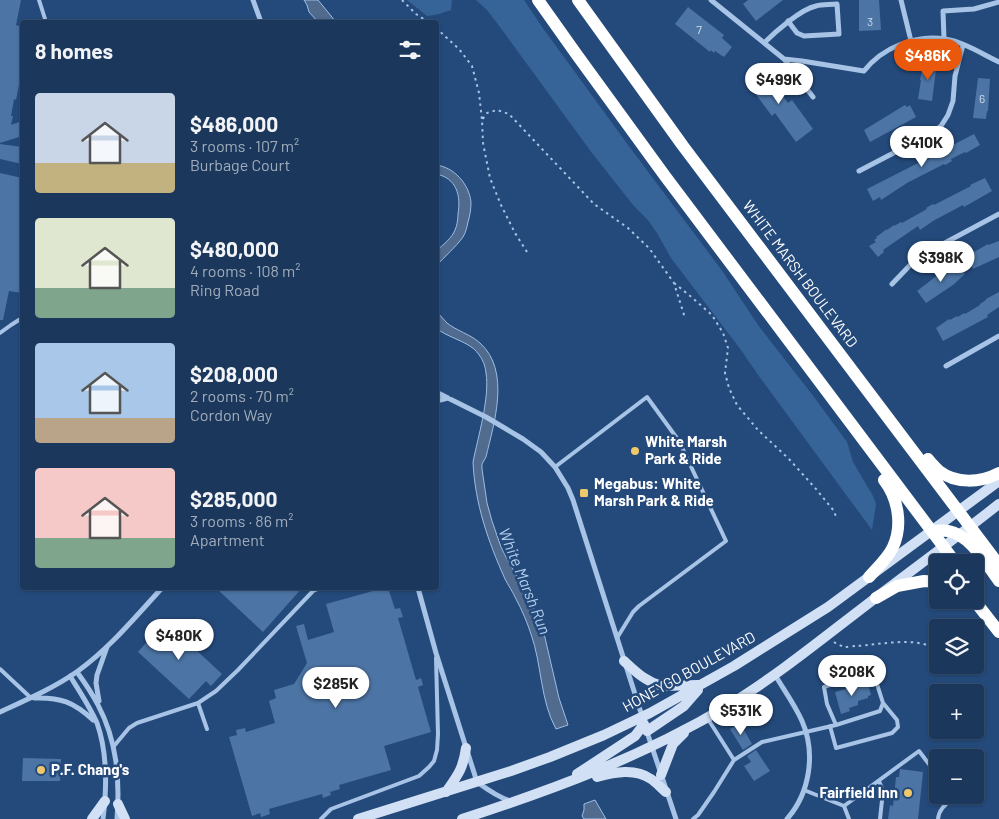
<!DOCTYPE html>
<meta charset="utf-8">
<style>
body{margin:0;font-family:Barlow,sans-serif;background:#284365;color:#f1f3f6;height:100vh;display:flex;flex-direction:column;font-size:19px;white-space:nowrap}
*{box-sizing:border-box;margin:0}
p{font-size:16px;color:#a0acbb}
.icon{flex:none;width:28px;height:28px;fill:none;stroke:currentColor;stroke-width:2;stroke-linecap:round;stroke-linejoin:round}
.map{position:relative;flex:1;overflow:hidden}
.side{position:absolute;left:20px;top:20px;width:419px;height:570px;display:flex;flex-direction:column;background:#1b385c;border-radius:5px;box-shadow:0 1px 4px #0004,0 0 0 1px #395272}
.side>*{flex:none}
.tools{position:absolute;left:929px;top:554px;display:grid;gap:10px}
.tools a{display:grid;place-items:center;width:55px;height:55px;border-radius:5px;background:#1b385c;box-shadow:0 1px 4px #0004,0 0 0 1px #395272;font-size:25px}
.price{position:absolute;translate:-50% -42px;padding:0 11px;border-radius:18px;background:#fff;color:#222;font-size:16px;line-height:32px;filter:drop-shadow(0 1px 2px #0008)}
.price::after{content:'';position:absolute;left:50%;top:30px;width:15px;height:11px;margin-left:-8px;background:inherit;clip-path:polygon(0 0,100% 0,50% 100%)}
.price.selected{background:#ea580c;color:#fff}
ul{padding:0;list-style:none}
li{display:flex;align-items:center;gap:15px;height:125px;padding:0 15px}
li span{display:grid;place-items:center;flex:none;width:140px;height:100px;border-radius:5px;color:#555}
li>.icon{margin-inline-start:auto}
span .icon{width:60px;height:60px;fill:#fffc;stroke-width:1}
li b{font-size:21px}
h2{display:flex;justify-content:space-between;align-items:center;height:60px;padding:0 15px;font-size:21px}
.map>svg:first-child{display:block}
</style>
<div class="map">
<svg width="999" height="819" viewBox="0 0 999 819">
<rect width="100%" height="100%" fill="#244a7b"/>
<path fill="#376498" d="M407,0H452L451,10L439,14L427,16Z
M476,0H524L542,27L631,149L723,272L758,325L814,397L847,442L853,462L873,496L876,504L872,530L761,379L741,350L671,258L657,233L648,220L633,205L592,153L497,23L487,10Z"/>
<path fill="#506b8e" stroke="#9cbee5" d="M304,0H318L336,22H318L309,12L307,5Z
M436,165C454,167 469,184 471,202C471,209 470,215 468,222C467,227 466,232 463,237C456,247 445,256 436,266V251C443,245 452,238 455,230C457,226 458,219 458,214C461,196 457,178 436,174Z
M436,311C440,315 443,319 447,323C457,331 470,334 480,343C511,371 494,423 486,457L482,464V469L487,503L492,521L501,547L507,559L527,593L543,629L559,698L568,725L556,729C540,700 542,665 531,634C527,622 522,610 516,599C513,592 508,585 505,579C488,541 475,504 473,462C478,437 490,397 486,373C485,363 481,356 474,349C463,340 447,337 436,328Z
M595,800L606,819H584L582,816L584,810V804Z"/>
<path fill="#4c74a4" d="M0,0H21L16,25L22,27V70L16,100L14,99L11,116H13L11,125L22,121V136L0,143Z
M748,0H783L756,21L743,4Z
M859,0H879L881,30L859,31Z
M688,7L724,35L722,38L732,47L724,57L715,51L714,53L711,50L710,52L675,24Z
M924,60L937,62L932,101L918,99L921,80H920Z
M762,68L788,103L792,100L813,129L796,142L775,113L772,116L745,80Z
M978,78L990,79L988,111H987L986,119L973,118Z
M905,105L907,107L910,105L916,117L870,142L864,130Z
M974,134L980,145L966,153L965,152L951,159L952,161L945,165L944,164L907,183L881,200L880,197L873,201L867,189L924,160L925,161L945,149Z
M0,144L22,147V164L0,159Z
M0,173L22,178V293L9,291L3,320H0Z
M985,178L992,191L964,207L963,205L933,221L920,230L918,226L883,250L884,252L878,257L869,246L876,242L874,240L877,238L876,237L887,229V230L894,225V226L901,222L902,223L927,209L926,208L933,204L934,205L971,186L970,185Z
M999,241V257L973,269L967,256L988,244V245Z
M956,262L965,274L953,285L926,303L917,291L943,271L944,272Z
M999,292V307L987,315L988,317L943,341L936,328L949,319L950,320L957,316L958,317L964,313L965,314L980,305V304L986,300V299Z
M216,588H302L263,632Z
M384,588H388L395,609L400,608L403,617L398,618L416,680L421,678L423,685L418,687L431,732L384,746L391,770L339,785L340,789L330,792L331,795L323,798L322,794L269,809L270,814L261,817L260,813L252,816L229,737L237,735L236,730L245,728L246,732L275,723L269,701L276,698L274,690L294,684L307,663L296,626L304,624L308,640L334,632L326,604Z
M165,621L222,674L211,686L206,681L189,699L138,652Z
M868,683L871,695L868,696V698L858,701V705L849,708L850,711L841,714L835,692Z
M740,723L752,744L743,750L730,729Z
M756,750L770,771L754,781L744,766L751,762L747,756Z
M23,758L61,759L60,781H22Z
M900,769L923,772L918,819H888L890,805L893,806L896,777H899Z"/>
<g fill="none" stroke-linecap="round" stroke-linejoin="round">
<path stroke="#a7c3e5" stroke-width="2" stroke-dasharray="2.5 4" stroke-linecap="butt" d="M402,0L416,14L428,22
M436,28L459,49L472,66L479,93L482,120
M527,252L515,233L501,205L490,178L483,143L482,120L487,113L497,110L509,114L594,204L628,228L649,248L674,283L685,318
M674,283L689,295L712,315L723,333L728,348L725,373L729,388L737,405L758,430L789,459L816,489L834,511L836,517
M834,642C837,644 841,646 845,647C848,647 853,646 856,646C879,645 919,635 938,651
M941,670V665"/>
<path stroke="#a7c3e5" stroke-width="4" d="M39,0L46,22
M0,333L11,325L22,318
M555,467L647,397L679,441L726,541L639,606L633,612L617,638
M0,669L31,698
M198,703L207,729
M708,719L734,760
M830,726L836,748L892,733L898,727L897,720L883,703
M114,746L129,728L137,723L198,703L216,691L238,670L313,591L320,588
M879,781L883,791L880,819
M804,790L844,806
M321,819L331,809L419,776L429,767L434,761L437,750L438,734L436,658
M693,819L698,815L714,792L734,760L762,742L836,725L880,711L883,703L876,681L871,676L861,674L824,687L827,704L836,725
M849,819L844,806L919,751L938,776
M938,819C939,809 946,804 953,798L951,795"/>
<path stroke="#a7c3e5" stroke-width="5" d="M253,0L261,22
M711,0L784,59L813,97
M901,0L911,41
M944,39L943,11L974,9L999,2
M764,43C775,32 801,9 816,6C823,4 830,5 837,4L839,34L804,36L797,33L788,21
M784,59L802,61L864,71C882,48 915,34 945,39C964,42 982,54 999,62
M859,171L930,134L941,126L948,115L953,101L955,76L963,45
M892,284L915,260L926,253L999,214
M946,366L999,336
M436,392L486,417L523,439L541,452L555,467L568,488L573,500L642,716
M436,401L448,398
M418,588L436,653L477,782C488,790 498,797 510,801
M77,672C85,683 92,693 98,705C117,741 120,779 117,819
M775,675C784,690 795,705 802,721C816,753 810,793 787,819
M70,676C80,692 90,707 97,723C108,754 107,787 103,819
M34,698C60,697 74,702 93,720
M99,701L96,683L97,675L107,647
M0,712C26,700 54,688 78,671C110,648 136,616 162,588
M646,729L676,819"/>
<path stroke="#d1e0f4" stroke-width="10" d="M624,661C637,673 645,681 662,686L698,685
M647,731L684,706L698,690
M577,774L635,736L644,724
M661,775L673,744L684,733
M597,777C615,772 635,768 651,779C657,783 661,788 666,792
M446,792C458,775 463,769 466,748
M118,804L125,819
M92,819L105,801
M358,819L511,771L550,757L604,735L650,713L734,666L828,607L999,481
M462,819C555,789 644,756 729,705C778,675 823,638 869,603C912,570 956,538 999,504"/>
<path stroke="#fff" stroke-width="12" d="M538,0L577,55L665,176L955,562
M578,0L683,146L999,565
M928,459C931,463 935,467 939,471C956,484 980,483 999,473
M932,531C937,531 943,530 948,531C971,535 986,564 999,581
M869,577C877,568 888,558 893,547C903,525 898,498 884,480
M876,598L897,586L924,581L938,582
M974,600L999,632"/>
</g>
<g fill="#efc86b" stroke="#244a7b" stroke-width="2">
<circle cx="635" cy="451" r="5"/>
<rect x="579" y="488" width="10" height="10" rx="2.5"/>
<circle cx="41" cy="770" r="5"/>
<circle cx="908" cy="793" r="5"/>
</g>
<g text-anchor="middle" stroke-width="5" stroke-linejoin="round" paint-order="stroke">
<g font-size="12" fill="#d2dce8">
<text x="870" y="26">3</text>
<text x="699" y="34">7</text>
<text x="982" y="103">6</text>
</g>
<g font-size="15" fill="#fff" stroke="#244a7b">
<text transform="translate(800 274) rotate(53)" y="5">WHITE MARSH BOULEVARD</text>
<text transform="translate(689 672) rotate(-29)" y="5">HONEYGO BOULEVARD</text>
</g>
<g font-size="15" font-weight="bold" fill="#fff" stroke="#244a7b" text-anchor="start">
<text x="645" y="447">White Marsh<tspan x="645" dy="17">Park &amp; Ride</tspan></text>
<text x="594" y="489">Megabus: White<tspan x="594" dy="17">Marsh Park &amp; Ride</tspan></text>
<text x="51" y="775">P.F. Chang's</text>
<text x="898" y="798" text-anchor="end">Fairfield Inn</text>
</g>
<g font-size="16" font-style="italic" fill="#b2cdec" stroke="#244a7b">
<text transform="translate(525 581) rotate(68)" y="6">White Marsh Run</text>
</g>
</g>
</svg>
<div class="tools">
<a><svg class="icon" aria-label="locate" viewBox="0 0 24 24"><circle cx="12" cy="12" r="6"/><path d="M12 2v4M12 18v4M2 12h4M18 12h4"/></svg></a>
<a><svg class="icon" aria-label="layers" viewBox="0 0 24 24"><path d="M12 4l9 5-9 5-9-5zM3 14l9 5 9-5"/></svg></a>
<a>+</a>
<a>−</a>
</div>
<b class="price selected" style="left:928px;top:81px">$486K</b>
<b class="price" style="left:779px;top:105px">$499K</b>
<b class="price" style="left:922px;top:168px">$410K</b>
<b class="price" style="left:941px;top:283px">$398K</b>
<b class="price" style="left:179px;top:661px">$480K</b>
<b class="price" style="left:852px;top:697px">$208K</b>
<b class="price" style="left:336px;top:709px">$285K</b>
<b class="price" style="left:741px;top:736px">$531K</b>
<section class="side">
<h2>8 homes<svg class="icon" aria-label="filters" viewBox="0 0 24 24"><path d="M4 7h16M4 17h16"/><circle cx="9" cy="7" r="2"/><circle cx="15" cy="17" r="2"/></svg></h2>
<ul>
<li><span style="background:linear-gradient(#c9d6e8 70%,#c2b280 0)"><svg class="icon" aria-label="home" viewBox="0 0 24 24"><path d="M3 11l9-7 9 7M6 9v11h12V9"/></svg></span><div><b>$486,000</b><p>3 rooms · 107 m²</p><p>Burbage Court</p></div></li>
<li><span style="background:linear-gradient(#dfe7d0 70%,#7fa58c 0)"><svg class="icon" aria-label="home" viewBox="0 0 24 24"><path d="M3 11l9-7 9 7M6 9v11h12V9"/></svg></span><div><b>$480,000</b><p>4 rooms · 108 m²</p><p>Ring Road</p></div></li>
<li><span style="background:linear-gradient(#a9c7e8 75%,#b9a48a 0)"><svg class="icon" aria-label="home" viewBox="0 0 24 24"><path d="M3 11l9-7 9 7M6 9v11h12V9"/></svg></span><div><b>$208,000</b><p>2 rooms · 70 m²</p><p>Cordon Way</p></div></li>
<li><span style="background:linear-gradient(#f6c9c9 70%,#7fa58c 0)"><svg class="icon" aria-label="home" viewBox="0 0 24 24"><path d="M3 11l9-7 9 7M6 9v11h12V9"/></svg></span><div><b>$285,000</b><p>3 rooms · 86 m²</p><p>Apartment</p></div></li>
</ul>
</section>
</div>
